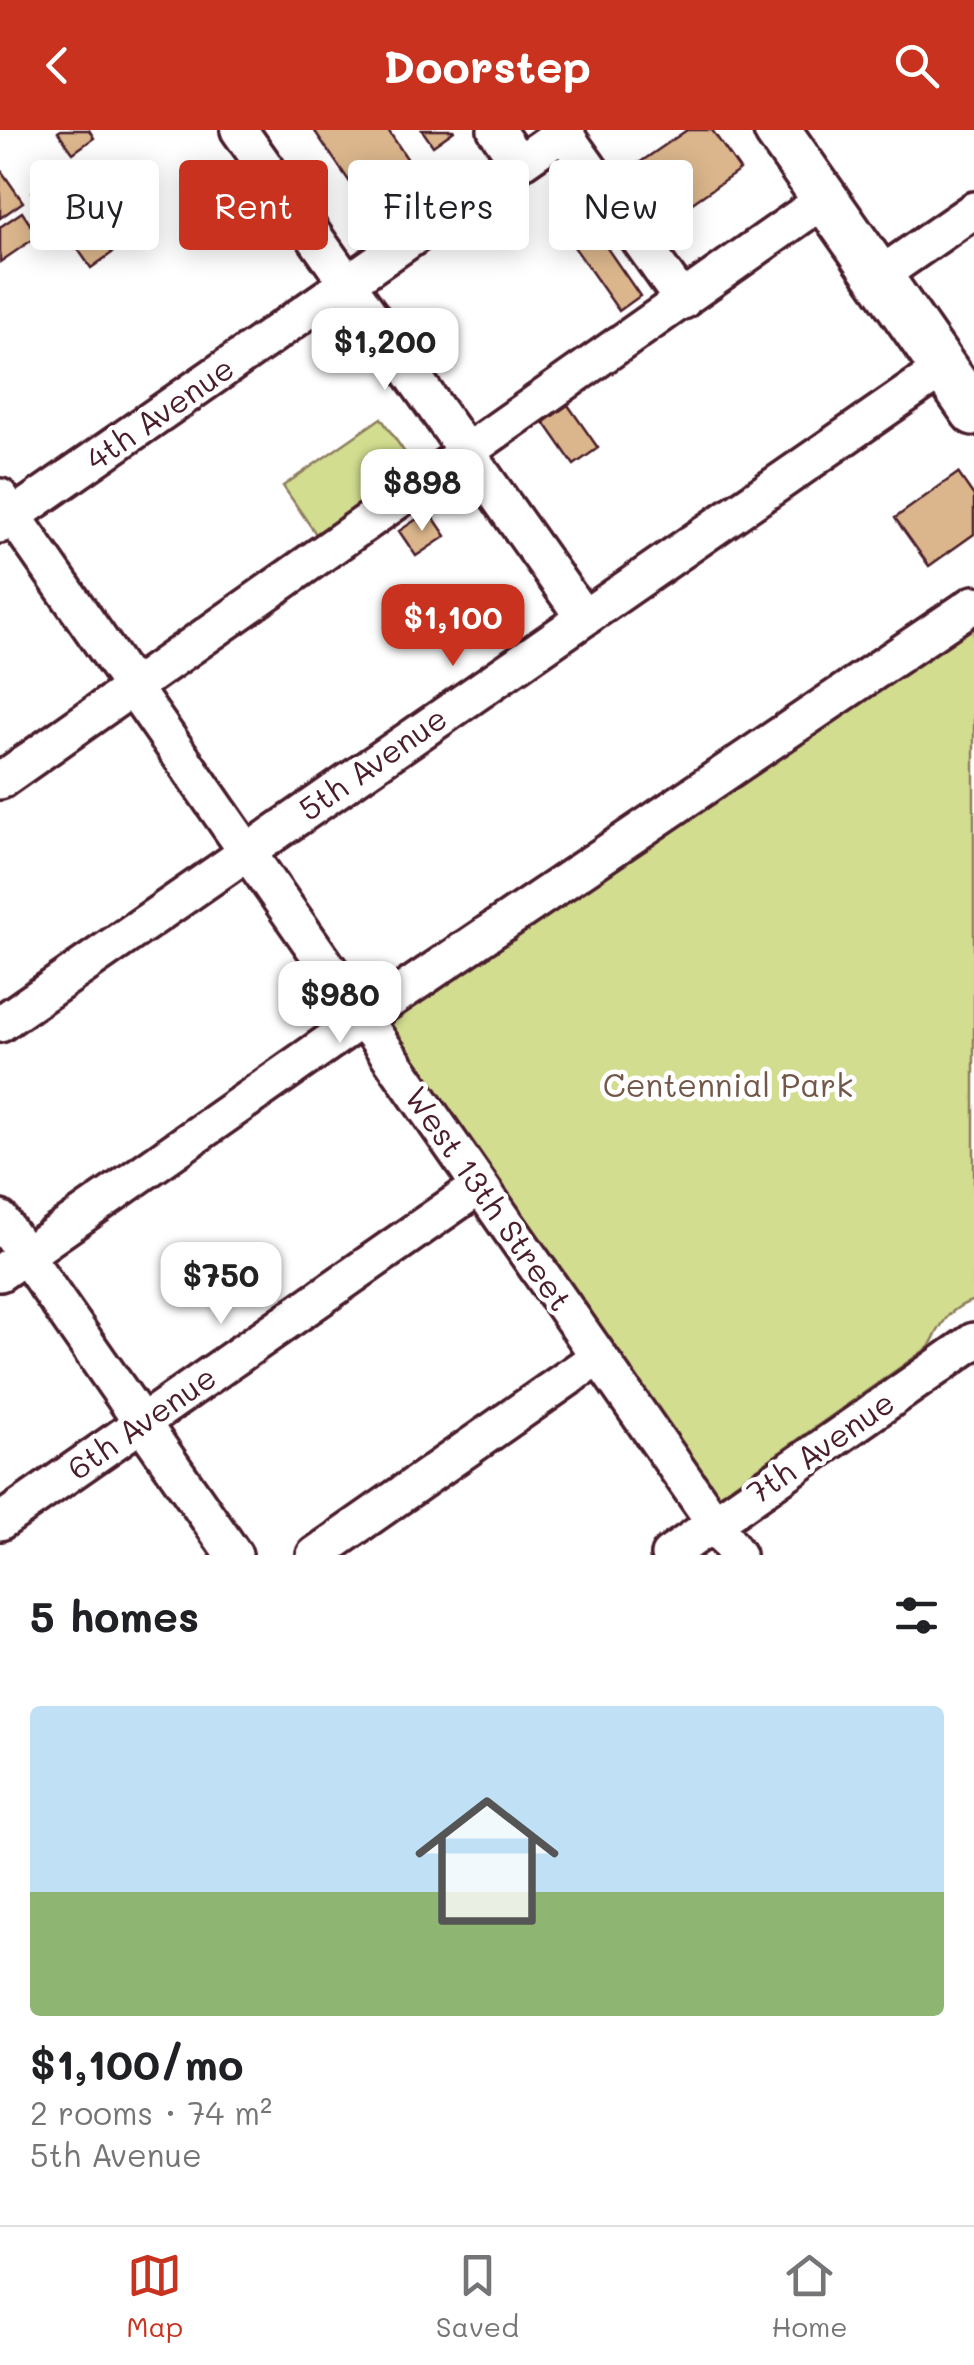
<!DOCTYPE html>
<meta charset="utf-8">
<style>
body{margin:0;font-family:Mali,sans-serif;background:#f2f2f2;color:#202124;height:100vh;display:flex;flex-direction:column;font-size:38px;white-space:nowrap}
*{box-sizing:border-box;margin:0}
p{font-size:32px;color:#757577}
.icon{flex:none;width:55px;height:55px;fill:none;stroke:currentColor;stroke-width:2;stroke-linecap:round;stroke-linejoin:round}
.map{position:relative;height:1425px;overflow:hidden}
.panel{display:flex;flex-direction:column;background:#fff;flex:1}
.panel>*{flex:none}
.banner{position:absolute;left:30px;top:30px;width:915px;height:90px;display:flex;gap:20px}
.price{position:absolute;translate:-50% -85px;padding:0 22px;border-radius:20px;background:#fff;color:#222;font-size:32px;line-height:65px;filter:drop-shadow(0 2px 5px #0008)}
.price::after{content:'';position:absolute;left:50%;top:60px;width:30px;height:22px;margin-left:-15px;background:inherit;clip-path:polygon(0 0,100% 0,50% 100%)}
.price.active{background:#c8321e;color:#fff}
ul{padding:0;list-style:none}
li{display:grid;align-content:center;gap:20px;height:530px;padding:0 30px}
li span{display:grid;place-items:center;height:310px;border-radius:10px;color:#555}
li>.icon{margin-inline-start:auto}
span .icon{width:180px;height:180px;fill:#fffc;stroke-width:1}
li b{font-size:42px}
h2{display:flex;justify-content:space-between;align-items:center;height:120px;padding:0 30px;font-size:42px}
.tag{padding:0 35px;border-radius:10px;background:#fff;box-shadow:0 5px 25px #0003;font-size:35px;line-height:90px}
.tag.active{background:#c8321e;color:#fff}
header{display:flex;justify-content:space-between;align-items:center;height:130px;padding:0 30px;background:#c8321e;color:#fff;font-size:45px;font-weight:700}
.tabs{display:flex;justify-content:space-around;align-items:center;height:140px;border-top:2px solid #e0e0e0;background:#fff;font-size:28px;color:#757577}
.tabs a{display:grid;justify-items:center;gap:5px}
.tabs .active{color:#c8321e}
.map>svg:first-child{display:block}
</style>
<header><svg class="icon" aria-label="back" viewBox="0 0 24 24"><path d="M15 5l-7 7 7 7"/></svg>Doorstep<svg class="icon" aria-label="search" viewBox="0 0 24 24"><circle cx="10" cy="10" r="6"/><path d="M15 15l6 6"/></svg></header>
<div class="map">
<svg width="974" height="1425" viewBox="0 0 974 1425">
<rect width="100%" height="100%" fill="#fff"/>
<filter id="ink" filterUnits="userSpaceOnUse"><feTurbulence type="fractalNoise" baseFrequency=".01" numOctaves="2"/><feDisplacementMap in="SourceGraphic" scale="20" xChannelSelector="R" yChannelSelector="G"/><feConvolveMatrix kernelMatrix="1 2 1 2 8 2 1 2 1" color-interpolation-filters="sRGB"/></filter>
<g filter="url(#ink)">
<path fill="#d2dd90" stroke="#8e7e5e" stroke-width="2.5" d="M381,288L416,339L318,407L283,356Z
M974,492V1170C947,1179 942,1194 929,1217L715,1368L382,893Z"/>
<path fill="#dbb68c" stroke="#4a1f2b" stroke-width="2.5" d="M61,0H89L94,8L73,23L58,2Z
M314,0H388L408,30L358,64Z
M422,0H454V1L433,16Z
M687,0H712L740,40L659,96L623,44Z
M0,39L23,72L0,88Z
M51,49L65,70L46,83L32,62Z
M578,76L640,166L619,181L556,91Z
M22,82L38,106L0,132V97Z
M96,101L112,123L91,138L75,115Z
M568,275L598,318L574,335L544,292Z
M958,343L974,366V404L929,436L895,388Z
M429,381L446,406L416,426L399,401Z"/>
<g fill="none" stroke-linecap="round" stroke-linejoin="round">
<defs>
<path id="minor" d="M239,0L584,488
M496,0L519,33
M563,2L683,171
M879,146L974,80
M0,367L737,1425
M0,395L567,0
M0,651L825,69
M0,894L944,238
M0,1089L234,1425
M0,1143L362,889L974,474
M0,1392L480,1056
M315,1425L598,1227
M669,1425L974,1211"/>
<path id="major" d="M777,0L974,282"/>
</defs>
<use href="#minor" stroke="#4a1f2b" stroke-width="42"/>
<use href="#major" stroke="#4a1f2b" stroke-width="52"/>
<use href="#minor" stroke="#fff" stroke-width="35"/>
<use href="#major" stroke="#fff" stroke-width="45"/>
</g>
</g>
<g text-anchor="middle" stroke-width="9" stroke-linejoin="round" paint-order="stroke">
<g font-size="32" fill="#4a1f2b" stroke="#fff">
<text transform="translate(160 284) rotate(-35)" y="11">4th Avenue</text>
<text transform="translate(373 634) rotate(-35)" y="11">5th Avenue</text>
<text transform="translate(488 1069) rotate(55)" y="11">West 13th Street</text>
<text transform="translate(142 1293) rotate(-35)" y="11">6th Avenue</text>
<text transform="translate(821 1318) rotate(-35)" y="11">7th Avenue</text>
</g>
<g font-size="32" fill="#735849" stroke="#fff">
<text x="728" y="967">Centennial Park</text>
</g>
</g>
</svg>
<b class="price" style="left:385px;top:263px">$1,200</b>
<b class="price" style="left:422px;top:404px">$898</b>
<b class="price active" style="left:453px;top:539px">$1,100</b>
<b class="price" style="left:340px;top:916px">$980</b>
<b class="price" style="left:221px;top:1197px">$750</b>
<div class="banner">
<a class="tag">Buy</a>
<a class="tag active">Rent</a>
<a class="tag">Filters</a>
<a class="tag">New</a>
</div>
</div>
<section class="panel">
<h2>5 homes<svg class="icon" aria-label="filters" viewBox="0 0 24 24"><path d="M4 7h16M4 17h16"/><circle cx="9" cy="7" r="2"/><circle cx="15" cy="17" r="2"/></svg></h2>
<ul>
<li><span style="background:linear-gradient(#bfe0f5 60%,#8fb573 0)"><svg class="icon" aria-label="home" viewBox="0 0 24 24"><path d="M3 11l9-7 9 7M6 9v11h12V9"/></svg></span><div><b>$1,100/mo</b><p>2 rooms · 74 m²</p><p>5th Avenue</p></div></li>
</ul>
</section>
<nav class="tabs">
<a class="active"><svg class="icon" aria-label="map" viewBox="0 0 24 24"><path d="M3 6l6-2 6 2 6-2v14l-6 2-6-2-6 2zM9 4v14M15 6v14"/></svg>Map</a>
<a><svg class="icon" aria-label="saved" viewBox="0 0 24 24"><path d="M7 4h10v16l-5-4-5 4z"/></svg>Saved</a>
<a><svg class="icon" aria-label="home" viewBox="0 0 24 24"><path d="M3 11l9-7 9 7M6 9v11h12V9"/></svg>Home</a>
</nav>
